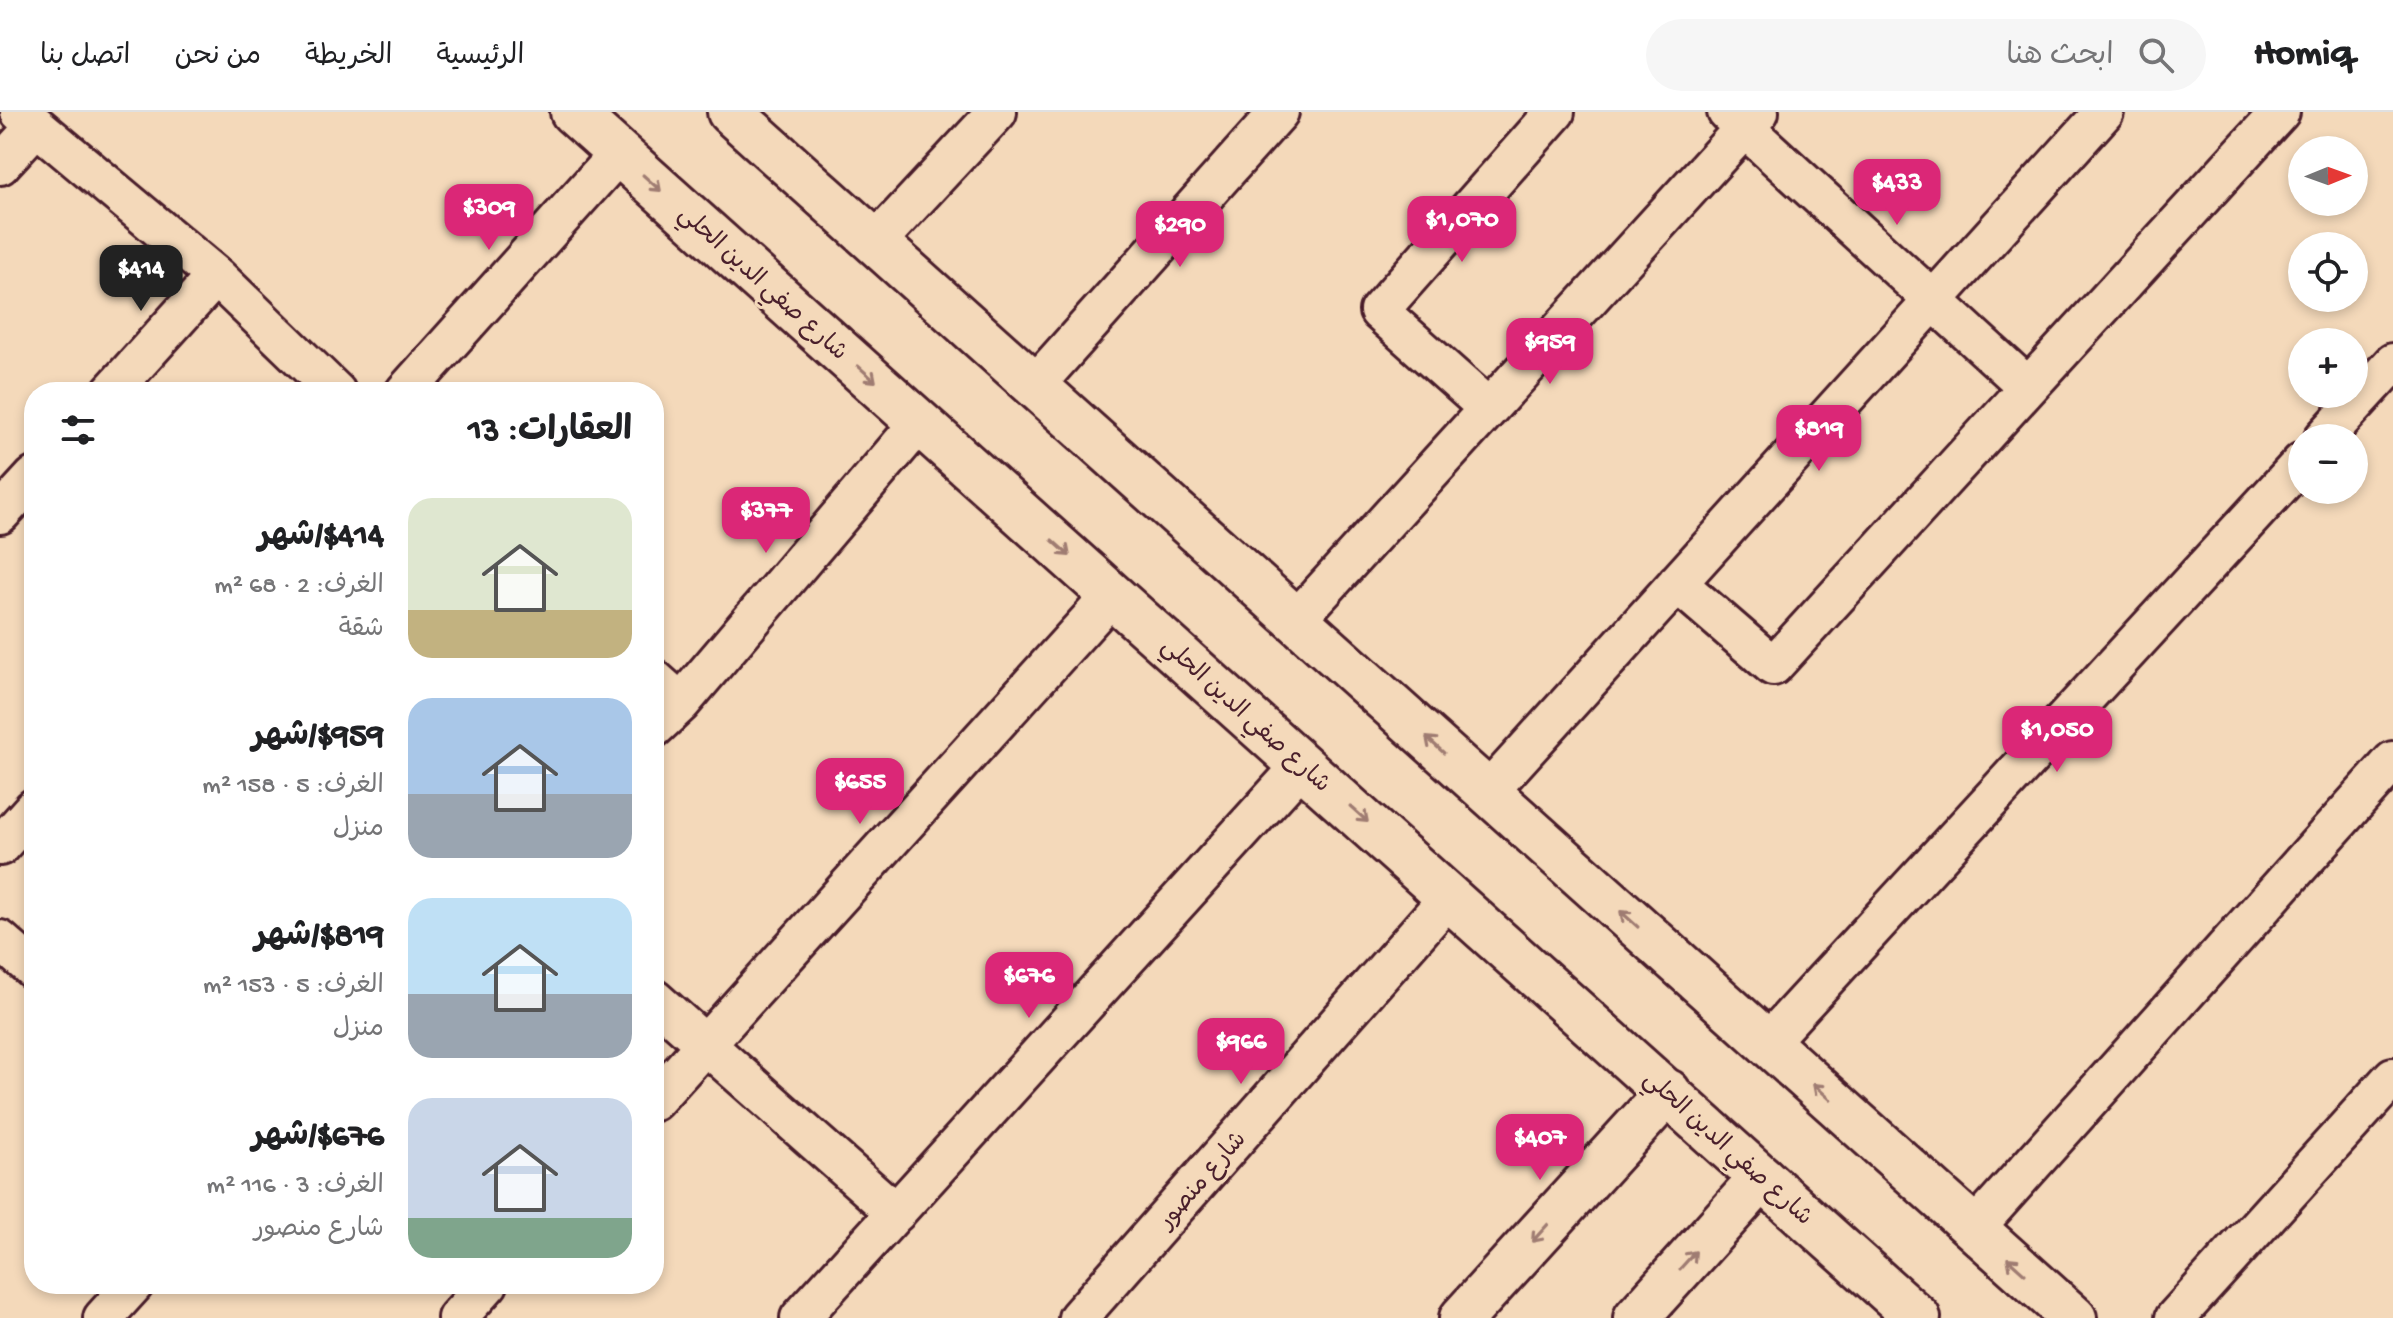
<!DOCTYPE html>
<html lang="ar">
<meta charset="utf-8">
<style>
body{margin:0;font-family:"Gochi Hand","Playpen Sans Arabic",sans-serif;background:#f6f6f6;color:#202124;direction:rtl;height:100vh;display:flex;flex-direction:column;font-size:30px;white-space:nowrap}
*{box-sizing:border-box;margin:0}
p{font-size:26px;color:#757577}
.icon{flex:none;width:44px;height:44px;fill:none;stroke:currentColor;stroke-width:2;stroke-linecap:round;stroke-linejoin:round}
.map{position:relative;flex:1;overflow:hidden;direction:ltr}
.panel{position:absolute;left:24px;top:270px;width:640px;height:912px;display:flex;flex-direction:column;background:#fff;border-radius:32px;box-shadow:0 4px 12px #0003;direction:rtl}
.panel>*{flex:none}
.needle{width:52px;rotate:89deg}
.buttons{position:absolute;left:2288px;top:24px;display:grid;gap:16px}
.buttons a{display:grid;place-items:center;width:80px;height:80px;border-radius:50%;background:#fff;box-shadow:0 4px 12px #0003;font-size:40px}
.price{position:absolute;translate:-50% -68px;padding:0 18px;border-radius:16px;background:#db2777;color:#fff;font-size:26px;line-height:52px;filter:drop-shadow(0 2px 4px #0008)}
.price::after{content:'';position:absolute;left:50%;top:48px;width:24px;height:18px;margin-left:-12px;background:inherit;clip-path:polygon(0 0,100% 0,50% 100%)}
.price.active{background:#222;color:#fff}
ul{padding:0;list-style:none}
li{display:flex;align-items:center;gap:24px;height:200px;padding:0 32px}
li span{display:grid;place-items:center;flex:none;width:224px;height:160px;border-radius:24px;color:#555}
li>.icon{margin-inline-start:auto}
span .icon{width:96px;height:96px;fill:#fffc;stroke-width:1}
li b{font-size:34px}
h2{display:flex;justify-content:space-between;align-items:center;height:96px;padding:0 32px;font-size:34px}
header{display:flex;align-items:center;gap:48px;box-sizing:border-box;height:112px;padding:0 40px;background:#fff;border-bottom:2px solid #e0e0e0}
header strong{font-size:38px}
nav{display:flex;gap:44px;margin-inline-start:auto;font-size:28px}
.search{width:560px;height:72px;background:#f6f6f6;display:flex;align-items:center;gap:20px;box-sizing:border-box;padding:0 28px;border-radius:44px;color:#757577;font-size:30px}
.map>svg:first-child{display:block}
</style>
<header>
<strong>Homiq</strong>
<div class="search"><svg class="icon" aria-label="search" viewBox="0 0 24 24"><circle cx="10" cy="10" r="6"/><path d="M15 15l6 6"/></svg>ابحث هنا</div>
<nav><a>الرئيسية</a><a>الخريطة</a><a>من نحن</a><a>اتصل بنا</a></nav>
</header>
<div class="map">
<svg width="2393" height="1206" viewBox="0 0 2393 1206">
<rect width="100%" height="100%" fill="#f4d9ba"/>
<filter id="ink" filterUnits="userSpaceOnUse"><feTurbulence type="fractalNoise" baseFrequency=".0125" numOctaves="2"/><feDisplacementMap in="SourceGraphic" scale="16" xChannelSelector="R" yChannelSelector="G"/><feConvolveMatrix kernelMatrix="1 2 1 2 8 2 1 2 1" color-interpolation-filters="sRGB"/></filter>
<g filter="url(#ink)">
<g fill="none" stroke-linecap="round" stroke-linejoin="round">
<defs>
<path id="street" d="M20,0L216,164L336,280
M1727,0L2028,275
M0,53L36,14
M876,130L997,0
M1035,273L1279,0
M111,280L216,164
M405,280L619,41
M1488,296L1379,199L1555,0
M2324,326L2393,251
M0,402L34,365
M1677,471L1773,554L2280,0
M1296,508L1759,0
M654,567L681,591
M654,616L681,591L920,310
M1488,680L2104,0
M0,734L34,696
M0,828L34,858
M654,887L896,1101
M1767,931L2302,350
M654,989L1113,482
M1974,1117L2393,649
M103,1206L134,1172
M457,1206L488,1172
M800,1206L1303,652
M1078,1206L1450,784
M2175,1206L2393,965"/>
<path id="secondary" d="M1462,1206L1668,980
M1636,1206L1762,1066"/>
<path id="primary" d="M573,0L1918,1206
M730,0L2074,1206"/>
</defs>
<use href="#street" stroke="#4a1f2b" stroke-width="44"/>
<use href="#secondary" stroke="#4a1f2b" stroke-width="50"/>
<use href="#primary" stroke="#4a1f2b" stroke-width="50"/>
<use href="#street" stroke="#f4d9ba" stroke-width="38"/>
<use href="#secondary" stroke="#f4d9ba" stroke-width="44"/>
<use href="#primary" stroke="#f4d9ba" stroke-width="44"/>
</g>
<defs><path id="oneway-shaft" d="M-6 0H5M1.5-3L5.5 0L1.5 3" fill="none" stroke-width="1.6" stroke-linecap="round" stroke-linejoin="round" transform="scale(2)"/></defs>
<g stroke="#9f7c72">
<use href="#oneway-shaft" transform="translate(652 71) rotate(42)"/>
<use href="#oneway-shaft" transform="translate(867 262) rotate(42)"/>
<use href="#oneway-shaft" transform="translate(1061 436) rotate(42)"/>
<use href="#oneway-shaft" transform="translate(1435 633) rotate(-138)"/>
<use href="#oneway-shaft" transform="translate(1359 702) rotate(42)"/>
<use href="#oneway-shaft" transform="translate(1629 807) rotate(-138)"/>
<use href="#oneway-shaft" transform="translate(1822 980) rotate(-138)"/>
<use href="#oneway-shaft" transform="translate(1540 1121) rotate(132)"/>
<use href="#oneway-shaft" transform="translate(1688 1148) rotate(-48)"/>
<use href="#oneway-shaft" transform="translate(2016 1154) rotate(-138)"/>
</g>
</g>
<g text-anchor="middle" stroke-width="6" stroke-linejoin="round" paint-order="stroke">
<g font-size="24" fill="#4a1f2b" stroke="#f4d9ba">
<text transform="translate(764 170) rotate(42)" y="8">شارع صفي الدين الحلي</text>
<text transform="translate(1247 602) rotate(42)" y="8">شارع صفي الدين الحلي</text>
<text transform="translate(1729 1035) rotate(42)" y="8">شارع صفي الدين الحلي</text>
<text transform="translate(1201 1067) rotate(-49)" y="8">شارع منصور</text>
</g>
</g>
</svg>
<div class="buttons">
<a><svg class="needle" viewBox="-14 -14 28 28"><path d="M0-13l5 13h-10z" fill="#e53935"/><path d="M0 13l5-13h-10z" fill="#757577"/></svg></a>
<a><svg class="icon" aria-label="locate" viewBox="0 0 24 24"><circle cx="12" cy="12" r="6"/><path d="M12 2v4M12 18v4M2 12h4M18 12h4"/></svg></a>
<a>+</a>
<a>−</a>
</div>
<b class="price" style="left:1897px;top:115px">$433</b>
<b class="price" style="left:489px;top:140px">$309</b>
<b class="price" style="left:1462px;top:152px">$1,070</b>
<b class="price" style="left:1180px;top:157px">$290</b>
<b class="price active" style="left:141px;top:201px">$414</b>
<b class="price" style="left:1550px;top:274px">$959</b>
<b class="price" style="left:1819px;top:361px">$819</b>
<b class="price" style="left:766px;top:443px">$377</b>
<b class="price" style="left:2057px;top:662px">$1,050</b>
<b class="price" style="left:860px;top:714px">$655</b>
<b class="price" style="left:1029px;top:908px">$676</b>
<b class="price" style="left:1241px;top:974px">$966</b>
<b class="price" style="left:1540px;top:1070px">$407</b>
<section class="panel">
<h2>العقارات: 13<svg class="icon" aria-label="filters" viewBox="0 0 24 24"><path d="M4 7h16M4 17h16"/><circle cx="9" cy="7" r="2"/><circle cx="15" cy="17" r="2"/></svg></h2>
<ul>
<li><span style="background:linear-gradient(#dfe7d0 70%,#c2b280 0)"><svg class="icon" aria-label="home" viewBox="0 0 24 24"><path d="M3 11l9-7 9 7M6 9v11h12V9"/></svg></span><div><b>$414/شهر</b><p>الغرف: 2 · 68 m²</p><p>شقة</p></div></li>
<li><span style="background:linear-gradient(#a9c7e8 60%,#9aa5b1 0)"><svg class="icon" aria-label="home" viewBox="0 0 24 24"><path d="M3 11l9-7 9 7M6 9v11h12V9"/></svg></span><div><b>$959/شهر</b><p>الغرف: 5 · 158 m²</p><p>منزل</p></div></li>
<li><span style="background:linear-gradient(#bfe0f5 60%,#9aa5b1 0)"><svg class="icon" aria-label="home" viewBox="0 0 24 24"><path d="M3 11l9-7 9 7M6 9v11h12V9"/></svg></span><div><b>$819/شهر</b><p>الغرف: 5 · 153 m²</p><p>منزل</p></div></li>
<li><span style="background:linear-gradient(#c9d6e8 75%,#7fa58c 0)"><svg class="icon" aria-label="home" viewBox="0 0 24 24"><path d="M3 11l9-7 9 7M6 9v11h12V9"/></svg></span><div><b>$676/شهر</b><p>الغرف: 3 · 116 m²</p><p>شارع منصور</p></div></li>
</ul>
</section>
</div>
